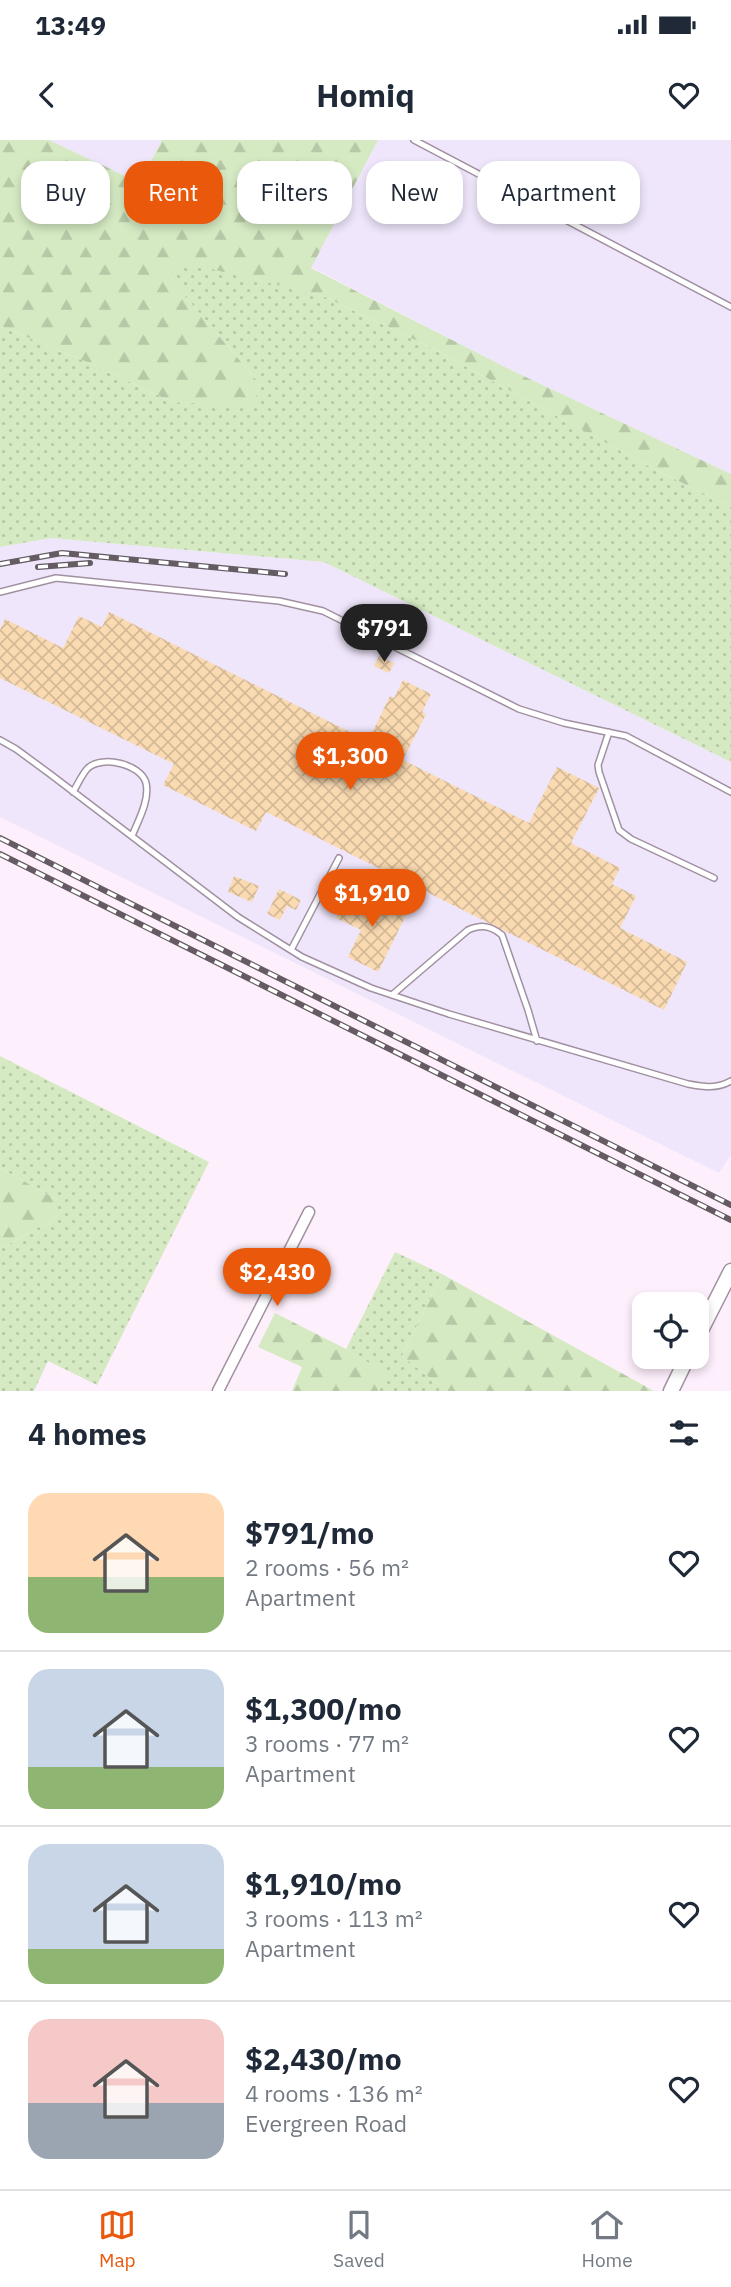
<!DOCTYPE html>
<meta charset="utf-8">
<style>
body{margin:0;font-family:"IBM Plex Sans",sans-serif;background:#f2f2f3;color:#1f2937;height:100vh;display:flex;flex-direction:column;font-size:26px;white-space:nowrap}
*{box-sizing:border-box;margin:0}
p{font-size:23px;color:#747a83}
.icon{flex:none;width:38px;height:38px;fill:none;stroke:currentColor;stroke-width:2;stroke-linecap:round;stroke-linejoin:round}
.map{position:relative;height:1251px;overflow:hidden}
.side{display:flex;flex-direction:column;background:#fff;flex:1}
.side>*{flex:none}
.banner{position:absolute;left:21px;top:21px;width:690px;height:63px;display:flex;gap:14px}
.controls{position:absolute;left:632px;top:1152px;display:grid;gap:14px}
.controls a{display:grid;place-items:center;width:77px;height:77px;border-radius:14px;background:#fff;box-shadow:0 4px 10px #0003;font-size:35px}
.price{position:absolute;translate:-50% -60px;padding:0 16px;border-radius:24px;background:#ea580c;color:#fff;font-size:23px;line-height:46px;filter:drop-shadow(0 2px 4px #0008)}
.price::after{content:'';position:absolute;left:50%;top:42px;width:21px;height:16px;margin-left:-10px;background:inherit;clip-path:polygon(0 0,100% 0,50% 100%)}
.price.current{background:#222;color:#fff}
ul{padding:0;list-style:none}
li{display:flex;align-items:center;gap:21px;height:175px;padding:0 28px}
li+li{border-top:2px solid #e0e1e3}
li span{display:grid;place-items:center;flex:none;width:196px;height:140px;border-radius:21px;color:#555}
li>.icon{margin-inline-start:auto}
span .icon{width:84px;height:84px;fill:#fffc;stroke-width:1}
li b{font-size:30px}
h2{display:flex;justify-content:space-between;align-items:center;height:84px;padding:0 28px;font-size:30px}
.tag{padding:0 24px;border-radius:21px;background:#fff;box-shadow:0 4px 10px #0003;font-size:24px;line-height:63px}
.tag.current{background:#ea580c;color:#fff}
.status{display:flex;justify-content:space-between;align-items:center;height:49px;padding:0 35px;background:#fff;direction:ltr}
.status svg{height:19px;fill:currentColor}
header{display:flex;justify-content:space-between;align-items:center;height:91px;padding:0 28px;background:#fff;font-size:32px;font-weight:800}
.tab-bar{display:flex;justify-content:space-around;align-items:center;height:98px;border-top:2px solid #e0e1e3;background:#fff;font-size:19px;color:#747a83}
.tab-bar a{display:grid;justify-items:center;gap:4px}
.tab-bar .current{color:#ea580c}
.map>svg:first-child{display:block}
</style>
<div class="status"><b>13:49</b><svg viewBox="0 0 49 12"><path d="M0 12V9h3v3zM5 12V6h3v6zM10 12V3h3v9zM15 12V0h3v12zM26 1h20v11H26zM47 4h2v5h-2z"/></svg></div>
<header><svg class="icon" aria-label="back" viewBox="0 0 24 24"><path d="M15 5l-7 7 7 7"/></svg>Homiq<svg class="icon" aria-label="heart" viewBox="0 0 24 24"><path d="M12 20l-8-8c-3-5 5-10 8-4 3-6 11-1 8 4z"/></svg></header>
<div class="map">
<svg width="731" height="1251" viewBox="0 0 731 1251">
<defs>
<pattern id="grass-dots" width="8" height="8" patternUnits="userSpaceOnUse" patternTransform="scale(1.75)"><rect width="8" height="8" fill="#d5eac3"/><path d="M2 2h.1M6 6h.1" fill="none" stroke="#b6c8a6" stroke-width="1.8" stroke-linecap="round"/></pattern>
<pattern id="forest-firs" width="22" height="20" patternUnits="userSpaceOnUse" patternTransform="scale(1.75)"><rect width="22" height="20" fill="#d5eac3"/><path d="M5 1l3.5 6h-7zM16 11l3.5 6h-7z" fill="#b6c8a6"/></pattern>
<pattern id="building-cross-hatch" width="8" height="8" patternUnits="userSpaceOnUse" patternTransform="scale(1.75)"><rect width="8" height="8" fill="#fadab1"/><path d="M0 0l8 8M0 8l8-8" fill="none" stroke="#d5ba97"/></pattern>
</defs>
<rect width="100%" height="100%" fill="#feeffc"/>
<path fill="#efe6fb" d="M49,0H162L141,44Z
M378,0H731V334L513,231L311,127Z
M51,398L324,422L731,622V1015L719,1033L0,677V407Z"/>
<path fill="url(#grass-dots)" d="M182,121L323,156L430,207L656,330L731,367V622L324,422L51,398L0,407V186L92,224L172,262L254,265L259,243L171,140Z
M0,916L209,1022L97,1245L48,1221L34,1251H0V1109L58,1076V1060L0,1028Z
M395,1112L442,1134L402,1216L447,1251H378L386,1234L346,1209Z"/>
<path fill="url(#forest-firs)" d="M0,0H49L140,43L162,0H378L311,128L513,231L731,334V367L656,330L430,207L323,156L182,122L171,140L259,243L254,266L172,262L92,224L0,186Z
M0,1028L58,1060V1076L0,1109Z
M442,1134L654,1251H447L402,1216Z
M275,1173L346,1209L387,1234L378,1251H292L302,1227L258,1207Z"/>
<path fill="url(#building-cross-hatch)" d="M109,472L368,601L390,556L394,558L403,540L431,554L422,572L426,574L403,620L529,683L557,627L599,648L571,703L620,728L612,744L636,756L620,788L687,822L664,870L266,672L256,691L163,645L174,624L0,538V490L5,479L63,508L79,476L102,487Z
M379,516L394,523L389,533L374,526Z
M234,736L259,746L252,762L228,752Z
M279,749L301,760L296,770L287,766L280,780L267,774Z
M346,757L362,765L366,758L375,763L377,758L407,773L378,832L348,817L361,790L336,778Z"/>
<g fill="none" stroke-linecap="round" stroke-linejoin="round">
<defs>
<path id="service" d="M414,0L731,167
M0,452L56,438L279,461L323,471L519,569L564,583L626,596L731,652
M609,592L598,625L599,632L619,690L631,699L714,738
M0,600L16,609L50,634L238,777L302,817L371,848L449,874L688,944C704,947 717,949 731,941
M73,652C78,644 82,634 88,628C102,615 141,624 146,643C150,660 138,681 132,696
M291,810L339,718
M392,855L468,790C482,784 491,786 502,795L528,870L537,901"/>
<path id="minor" d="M218,1251L309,1072"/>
<path id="tertiary" d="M696,1200L731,1131
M671,1251L688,1216"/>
</defs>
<use href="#service" stroke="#a191a0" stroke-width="8"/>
<use href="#minor" stroke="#a191a0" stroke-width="13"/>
<use href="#tertiary" stroke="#a191a0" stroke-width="17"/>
<use href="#service" stroke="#fff" stroke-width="5"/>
<use href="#minor" stroke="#fff" stroke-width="10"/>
<use href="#tertiary" stroke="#fff" stroke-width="14"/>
<defs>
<path id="rail" d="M0,424L62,413L285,434
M38,427L90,423
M0,698L731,1065
M0,714L731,1080"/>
</defs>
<use href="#rail" stroke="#645b63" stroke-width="6"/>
<use href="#rail" stroke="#fff" stroke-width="3.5" stroke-dasharray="10" stroke-linecap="butt"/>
</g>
</svg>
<div class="controls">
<a><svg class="icon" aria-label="locate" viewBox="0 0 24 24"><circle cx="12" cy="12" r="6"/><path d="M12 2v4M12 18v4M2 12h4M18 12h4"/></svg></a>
</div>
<b class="price current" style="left:384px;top:524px">$791</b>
<b class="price" style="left:350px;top:652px">$1,300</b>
<b class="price" style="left:372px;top:789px">$1,910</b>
<b class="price" style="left:277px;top:1168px">$2,430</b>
<div class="banner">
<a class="tag">Buy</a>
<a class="tag current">Rent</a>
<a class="tag">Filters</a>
<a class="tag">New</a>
<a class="tag">Apartment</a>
</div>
</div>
<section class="side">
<h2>4 homes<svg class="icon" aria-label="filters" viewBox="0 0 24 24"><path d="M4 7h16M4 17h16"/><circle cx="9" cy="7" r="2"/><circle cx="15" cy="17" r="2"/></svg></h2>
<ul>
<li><span style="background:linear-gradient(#ffd9b3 60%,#8fb573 0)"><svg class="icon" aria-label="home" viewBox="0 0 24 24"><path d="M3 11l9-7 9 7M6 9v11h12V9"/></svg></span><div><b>$791/mo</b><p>2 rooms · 56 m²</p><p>Apartment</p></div><svg class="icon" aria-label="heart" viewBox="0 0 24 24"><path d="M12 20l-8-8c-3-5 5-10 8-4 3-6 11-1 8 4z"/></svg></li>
<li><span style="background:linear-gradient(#c9d6e8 70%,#8fb573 0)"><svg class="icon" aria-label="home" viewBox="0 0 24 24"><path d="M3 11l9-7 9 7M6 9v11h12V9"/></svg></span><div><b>$1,300/mo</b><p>3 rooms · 77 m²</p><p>Apartment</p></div><svg class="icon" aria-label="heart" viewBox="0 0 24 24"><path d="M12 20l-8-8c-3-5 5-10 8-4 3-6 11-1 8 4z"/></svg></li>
<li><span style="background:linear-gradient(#c9d6e8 75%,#8fb573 0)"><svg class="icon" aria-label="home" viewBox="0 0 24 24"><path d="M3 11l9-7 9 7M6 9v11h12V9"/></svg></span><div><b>$1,910/mo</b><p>3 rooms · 113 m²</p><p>Apartment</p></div><svg class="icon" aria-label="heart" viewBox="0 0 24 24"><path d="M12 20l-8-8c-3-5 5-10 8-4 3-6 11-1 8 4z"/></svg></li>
<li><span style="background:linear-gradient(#f6c9c9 60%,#9aa5b1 0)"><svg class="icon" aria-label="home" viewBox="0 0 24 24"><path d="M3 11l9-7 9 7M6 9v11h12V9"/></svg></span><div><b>$2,430/mo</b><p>4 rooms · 136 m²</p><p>Evergreen Road</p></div><svg class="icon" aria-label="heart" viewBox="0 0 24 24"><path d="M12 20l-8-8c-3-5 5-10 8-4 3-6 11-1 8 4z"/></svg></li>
</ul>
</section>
<nav class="tab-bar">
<a class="current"><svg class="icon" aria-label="map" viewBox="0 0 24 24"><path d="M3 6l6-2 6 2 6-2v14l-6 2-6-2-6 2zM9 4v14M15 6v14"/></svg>Map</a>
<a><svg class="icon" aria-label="saved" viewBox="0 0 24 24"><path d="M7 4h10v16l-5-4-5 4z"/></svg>Saved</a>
<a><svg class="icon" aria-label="home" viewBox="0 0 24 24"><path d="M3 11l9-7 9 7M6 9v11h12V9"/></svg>Home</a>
</nav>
